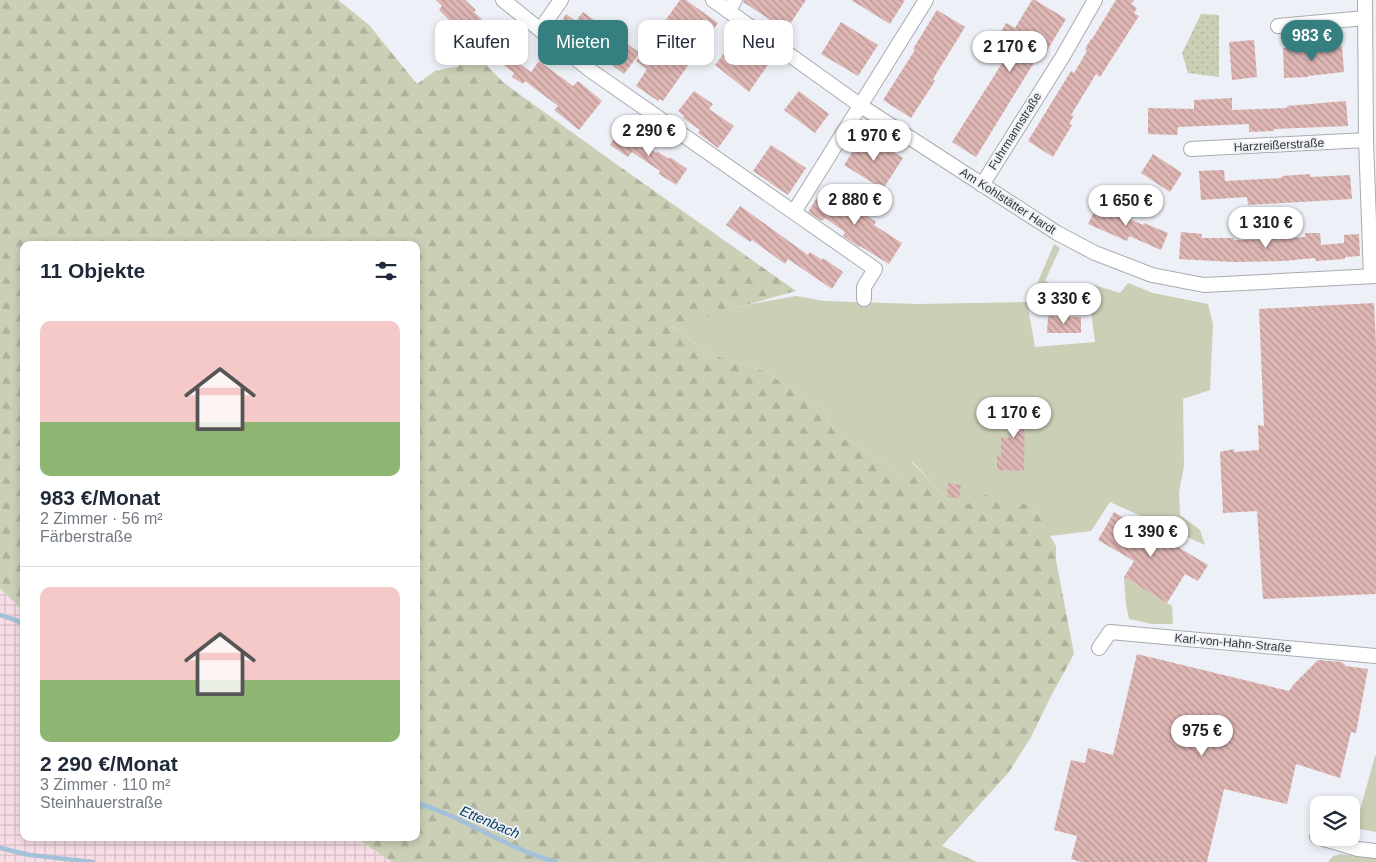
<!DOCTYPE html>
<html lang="de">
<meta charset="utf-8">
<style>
body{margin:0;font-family:Helvetica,sans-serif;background:#f6f6f7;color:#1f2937;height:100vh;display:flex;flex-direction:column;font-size:19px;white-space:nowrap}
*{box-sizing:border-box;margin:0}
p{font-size:16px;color:#747a83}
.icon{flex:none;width:28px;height:28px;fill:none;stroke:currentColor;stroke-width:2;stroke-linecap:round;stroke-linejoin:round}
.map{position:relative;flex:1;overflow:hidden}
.side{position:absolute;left:20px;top:241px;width:400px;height:600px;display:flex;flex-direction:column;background:#fff;border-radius:10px;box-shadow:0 2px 8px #0003}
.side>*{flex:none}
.banner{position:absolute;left:435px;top:20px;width:475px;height:45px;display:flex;gap:10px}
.tools{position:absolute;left:1310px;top:796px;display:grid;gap:10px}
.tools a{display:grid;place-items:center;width:50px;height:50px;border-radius:10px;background:#fff;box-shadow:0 2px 8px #0003;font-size:25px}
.price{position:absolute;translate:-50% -42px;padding:0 11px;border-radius:18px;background:#fff;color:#222;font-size:16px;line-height:32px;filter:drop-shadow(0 1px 2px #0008)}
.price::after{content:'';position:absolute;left:50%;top:30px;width:15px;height:11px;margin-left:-8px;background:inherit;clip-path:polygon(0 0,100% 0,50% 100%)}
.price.selected{background:#367f80;color:#fff}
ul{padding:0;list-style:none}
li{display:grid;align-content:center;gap:10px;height:265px;padding:0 20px}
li+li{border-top:1px solid #e0e1e3}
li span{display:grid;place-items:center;height:155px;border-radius:10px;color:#555}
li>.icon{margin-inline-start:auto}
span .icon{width:90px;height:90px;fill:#fffc;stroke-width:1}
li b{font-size:21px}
h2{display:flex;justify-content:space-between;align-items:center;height:60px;padding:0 20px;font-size:21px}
.pill{padding:0 18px;border-radius:10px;background:#fff;box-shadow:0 2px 8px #0003;font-size:18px;line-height:45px}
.pill.selected{background:#367f80;color:#fff}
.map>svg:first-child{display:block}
</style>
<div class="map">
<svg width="1376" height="862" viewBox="0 0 1376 862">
<defs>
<pattern id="industrial-grid" width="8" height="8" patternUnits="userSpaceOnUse" patternTransform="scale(1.25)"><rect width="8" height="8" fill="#f7dee6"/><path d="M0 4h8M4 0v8" fill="none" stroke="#d4bfc6"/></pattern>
<pattern id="forest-firs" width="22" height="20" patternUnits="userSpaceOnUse" patternTransform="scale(1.25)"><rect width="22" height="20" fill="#cacfb6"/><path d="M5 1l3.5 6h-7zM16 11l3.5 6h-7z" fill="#aeb29d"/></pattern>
<pattern id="park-dots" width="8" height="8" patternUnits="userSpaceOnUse" patternTransform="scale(1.25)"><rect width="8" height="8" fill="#cacfb6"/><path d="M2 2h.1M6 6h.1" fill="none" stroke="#aeb29d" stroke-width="1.8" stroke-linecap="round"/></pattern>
<pattern id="building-back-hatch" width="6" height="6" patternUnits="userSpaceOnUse" patternTransform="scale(1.25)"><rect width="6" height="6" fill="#deb6b4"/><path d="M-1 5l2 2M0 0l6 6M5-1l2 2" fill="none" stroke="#b59593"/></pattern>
</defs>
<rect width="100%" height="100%" fill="#edf0f6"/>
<path fill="url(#industrial-grid)" d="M0,588L24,612V838H356L392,862H0Z"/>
<path fill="#cacfb6" d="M1054,244L1060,248L1045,281L1054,285L1052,289L1037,291V284Z
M1088,283L1120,293L1128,283L1153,293L1208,304L1213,324L1210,390L1183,399L1184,466L1179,492L1180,515L1200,530L1205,545L1110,502L1091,531L1050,536L1034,508L972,505L947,499L912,461L904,475L833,430L823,409L764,371L710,354L670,325L751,304L796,296L824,301L917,304L1027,302L1035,347L1095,342L1091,312L1069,310L1067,295L1079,298Z
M1124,577L1172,606L1173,624H1152L1129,619L1126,605Z
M1375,756H1376V832L1355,828Z
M1341,854L1376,858V862H1328L1333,856Z"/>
<path fill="url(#forest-firs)" d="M0,0H338L369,25L417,84L435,71L459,66L465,44L504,83L609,159L796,291L671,326L710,354L764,371L823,409L833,430L904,475L911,461L947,499L972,504L992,490L1034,508L1056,546V560L1074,654L1050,698L1031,737L1009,772L942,846L977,862H392L356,838H416V245H24V612L0,588Z"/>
<path fill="url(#park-dots)" d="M1201,14L1219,15V77L1188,73L1182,53Z"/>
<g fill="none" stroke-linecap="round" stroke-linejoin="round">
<path stroke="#a3c1d8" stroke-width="4.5" d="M0,615L18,621L24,626
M416,803C465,817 507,849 556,862
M0,848L30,855L93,862"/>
</g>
<path fill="url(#building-back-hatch)" d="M436,0H465L476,10L474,12L508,44L495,58L479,43L481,40L462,24L458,29L439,10L442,6Z
M680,0H686L718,23L663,101L660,99L658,101L636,86L647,69L636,61Z
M744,0H806L786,30L743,2Z
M851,0H905L890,24Z
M1032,0H1035L1066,19L1042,59L1038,56L976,157L952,142L1015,43L1000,34L1006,23L1015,28Z
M1116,0H1134L1131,4L1137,8L1134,13L1139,16L1100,77L1096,74L1071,115L1074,116L1069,124L1072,125L1053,157L1028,141L1071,71L1074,73L1087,51L1085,49L1091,39H1092Z
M937,10L965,27L933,79L935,81L911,118L883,100L915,50L913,49Z
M583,12L640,53L624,74L612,65L614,62L559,26L566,14L576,21Z
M841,22L878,45L858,76L821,54Z
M736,38L770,62L749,92L715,65Z
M1254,40L1257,77L1232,80L1229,42Z
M1342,46L1344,72L1308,76V77L1284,78L1283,48L1307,47V49Z
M503,52L531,72L539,61L573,86L578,81L602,101L579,130L554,110L558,106L525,81L523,84L512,77L514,73L497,60Z
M694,91L713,104L709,109L734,126L718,148L698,133L700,130L683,118L684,116L678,111Z
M799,91L829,114L815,133L784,110Z
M1232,98V110L1287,108V106L1346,101L1348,126L1274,129V131L1249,132V124L1178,127L1177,135L1148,134V108L1194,109V100Z
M620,130L656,153L657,151L669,159L670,157L687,169L676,185L659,174L660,171L632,152L628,157L610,145Z
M864,134L903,158L883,189L844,165Z
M771,145L806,168L788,195L753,171Z
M1153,154L1182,173L1170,192L1141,173Z
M1224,170L1225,181L1282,178V176L1310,174V177L1350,175L1352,199L1248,205L1247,197L1201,200L1199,171Z
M824,187L876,222L874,225L902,243L889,264L860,246L859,247L843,236L845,232L825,218L822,221L808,212Z
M1099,202L1111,208L1110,210L1143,225L1144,223L1168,233L1161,250L1129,236L1127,241L1088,224Z
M740,206L808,255L810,252L822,260L823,258L843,272L832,289L788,259L785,264L752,240L750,242L726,225Z
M1181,232L1202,234V238H1234V240L1275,239L1305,237V233H1320L1321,245L1344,243V235L1359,234L1360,256L1345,257V259L1316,261L1315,258L1284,261L1234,262L1179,259Z
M1374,303L1376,345V594L1263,599L1257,511L1223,513L1220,452L1234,449V452L1259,450L1258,425L1264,426L1259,309Z
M1048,316L1081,317V333H1047Z
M1005,402H1025L1024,471L997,470V456H1001V438H1009V415H1005Z
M948,483L961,485L959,498L947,497Z
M1114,512L1166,542L1169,537L1180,544L1178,547L1208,565L1198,581L1185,574L1167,603L1124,577L1134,561L1098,540Z
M1137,654L1289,691L1294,684L1318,660L1342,662L1346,666L1368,669L1356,733L1351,732L1340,778L1296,764L1287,804L1224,789L1207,862H1081L1071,859L1077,836L1054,830L1071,760L1085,763L1088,748L1113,755Z"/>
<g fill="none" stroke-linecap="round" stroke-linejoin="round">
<defs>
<path id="street" d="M503,0L590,70L875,269L864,287V299
M713,0L861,106L1057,233L1095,253L1152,275L1204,285L1376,276
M1365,0L1366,140L1371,276
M728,11L735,0
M1278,26L1365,18
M540,30L561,0
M1191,149L1366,140
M982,185L1063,56L1095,0
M794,212L926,0
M1099,648L1110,632L1376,656
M1317,837L1358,849L1376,851"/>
</defs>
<use href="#street" stroke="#a8abb0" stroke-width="16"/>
<use href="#street" stroke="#fff" stroke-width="14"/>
</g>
<g text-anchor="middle" stroke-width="4" stroke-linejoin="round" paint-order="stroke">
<g font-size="12" fill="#363739" stroke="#edf0f6">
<text transform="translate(1015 131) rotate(-58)" y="4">Fuhrmannstraße</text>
<text transform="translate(1279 145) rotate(-3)" y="4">Harzreißerstraße</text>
<text transform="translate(1008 201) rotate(33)" y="4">Am Kohlstätter Hardt</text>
<text transform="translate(1233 643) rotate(5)" y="4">Karl-von-Hahn-Straße</text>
</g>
<g font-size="14" font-style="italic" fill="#013958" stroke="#edf0f6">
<text transform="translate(490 822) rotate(23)" y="5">Ettenbach</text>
</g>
</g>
</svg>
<div class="tools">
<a><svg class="icon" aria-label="layers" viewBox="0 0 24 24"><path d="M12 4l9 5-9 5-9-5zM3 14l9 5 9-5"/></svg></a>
</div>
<b class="price selected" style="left:1312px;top:62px">983 €</b>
<b class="price" style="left:1010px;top:73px">2 170 €</b>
<b class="price" style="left:649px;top:157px">2 290 €</b>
<b class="price" style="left:874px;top:162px">1 970 €</b>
<b class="price" style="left:855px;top:226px">2 880 €</b>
<b class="price" style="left:1126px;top:227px">1 650 €</b>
<b class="price" style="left:1266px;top:249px">1 310 €</b>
<b class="price" style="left:1064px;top:325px">3 330 €</b>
<b class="price" style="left:1014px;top:439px">1 170 €</b>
<b class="price" style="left:1151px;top:558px">1 390 €</b>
<b class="price" style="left:1202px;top:757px">975 €</b>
<div class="banner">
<a class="pill">Kaufen</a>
<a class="pill selected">Mieten</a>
<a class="pill">Filter</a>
<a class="pill">Neu</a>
</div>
<section class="side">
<h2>11 Objekte<svg class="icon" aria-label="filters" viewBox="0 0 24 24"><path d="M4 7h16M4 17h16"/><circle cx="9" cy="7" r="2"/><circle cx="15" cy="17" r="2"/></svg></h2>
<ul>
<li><span style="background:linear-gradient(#f6c9c9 65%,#8fb573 0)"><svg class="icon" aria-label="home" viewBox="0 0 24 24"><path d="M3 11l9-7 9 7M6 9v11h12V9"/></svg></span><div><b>983 €/Monat</b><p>2 Zimmer · 56 m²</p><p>Färberstraße</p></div></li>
<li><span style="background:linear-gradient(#f6c9c9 60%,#8fb573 0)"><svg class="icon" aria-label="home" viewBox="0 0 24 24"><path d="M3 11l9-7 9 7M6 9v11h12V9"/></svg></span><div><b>2 290 €/Monat</b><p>3 Zimmer · 110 m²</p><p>Steinhauerstraße</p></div></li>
</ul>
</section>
</div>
